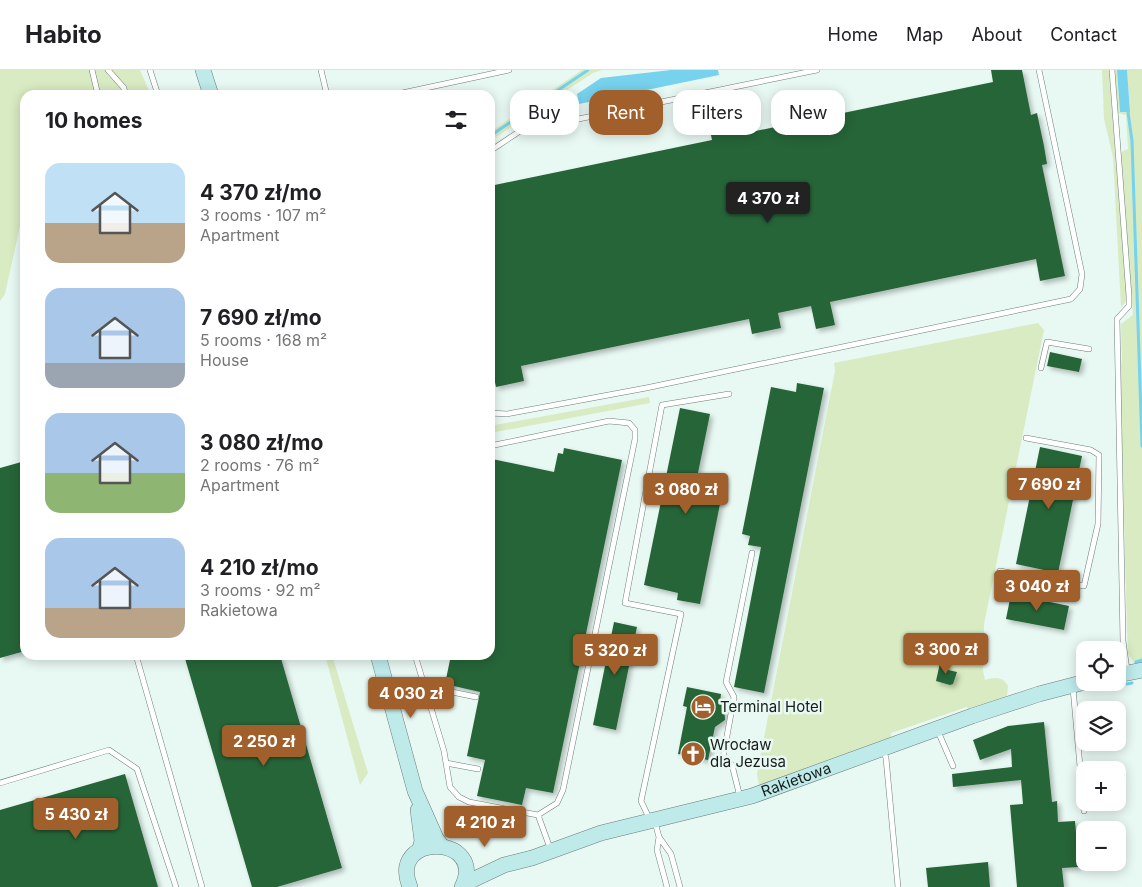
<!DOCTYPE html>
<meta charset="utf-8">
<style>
body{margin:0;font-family:Inter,sans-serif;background:#f2f2f2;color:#202124;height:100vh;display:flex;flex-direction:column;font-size:19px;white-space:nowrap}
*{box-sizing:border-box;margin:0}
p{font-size:16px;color:#757577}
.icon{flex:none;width:28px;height:28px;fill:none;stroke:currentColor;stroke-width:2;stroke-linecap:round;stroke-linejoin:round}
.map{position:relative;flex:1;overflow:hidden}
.sheet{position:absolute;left:20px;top:20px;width:475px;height:570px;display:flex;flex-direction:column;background:#fff;border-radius:15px;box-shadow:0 2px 12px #0003}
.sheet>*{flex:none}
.banner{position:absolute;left:510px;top:20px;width:475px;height:45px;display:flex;gap:10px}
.controls{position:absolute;left:1076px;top:571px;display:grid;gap:10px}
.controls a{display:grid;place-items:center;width:50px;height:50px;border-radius:10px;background:#fff;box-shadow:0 2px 12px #0003;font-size:25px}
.price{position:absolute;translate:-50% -42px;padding:0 11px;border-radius:5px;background:#a05f2b;color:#fff;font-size:16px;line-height:32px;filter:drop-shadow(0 1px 2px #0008)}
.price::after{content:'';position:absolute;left:50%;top:30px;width:15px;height:11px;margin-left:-8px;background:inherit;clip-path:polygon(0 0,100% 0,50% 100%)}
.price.selected{background:#222;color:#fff}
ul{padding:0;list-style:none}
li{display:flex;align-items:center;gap:15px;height:125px;padding:0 25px}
li span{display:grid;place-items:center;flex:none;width:140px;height:100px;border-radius:15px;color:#555}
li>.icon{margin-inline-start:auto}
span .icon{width:60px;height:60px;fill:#fffc;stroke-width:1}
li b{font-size:21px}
h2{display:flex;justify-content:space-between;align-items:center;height:60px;padding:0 25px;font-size:21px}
.chip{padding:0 18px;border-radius:15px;background:#fff;box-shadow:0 2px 12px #0003;font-size:18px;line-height:45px}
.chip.selected{background:#a05f2b;color:#fff}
header{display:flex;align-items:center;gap:30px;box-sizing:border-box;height:70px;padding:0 25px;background:#fff;border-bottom:1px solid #e0e0e0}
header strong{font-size:24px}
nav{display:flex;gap:28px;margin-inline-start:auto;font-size:18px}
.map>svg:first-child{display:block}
</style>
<header>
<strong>Habito</strong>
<nav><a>Home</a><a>Map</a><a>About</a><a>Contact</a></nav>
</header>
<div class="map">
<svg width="1142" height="817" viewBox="0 0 1142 817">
<defs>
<filter id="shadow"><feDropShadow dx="3" dy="3" stdDeviation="2.5" flood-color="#0004"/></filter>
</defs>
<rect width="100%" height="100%" fill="#e8f8f3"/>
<path fill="#d9ebc2" d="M0,0H140L151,25H25V147H22L5,224L0,231Z
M582,0H602L593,3L490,71V62Z
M1102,0H1109L1127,227L1125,233L1121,237L1113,87L1104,49Z
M1114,0H1117L1120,42L1130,41L1127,0H1142V596L1135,594L1128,584L1127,560L1120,303L1122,289L1121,254L1133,245L1121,84L1123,81L1128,79L1126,45L1118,43Z
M1038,253L1044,260L984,554L983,601L985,610C994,607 1003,606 1008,616L1007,626L969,640L967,637L891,663V667L759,715L757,704L835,301L834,293Z
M649,327L650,333L490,363V356Z
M325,585H332L368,703L360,715Z"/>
<path fill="#77d2ee" d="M671,0H718L719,5L579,34L577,24L601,8Z
M1117,0H1127L1130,42H1120Z
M472,746L512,754L513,757L492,763L471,748Z"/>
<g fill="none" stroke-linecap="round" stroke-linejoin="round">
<path stroke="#77d2ee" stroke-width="3" d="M1128,42L1132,71L1142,376
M490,66L588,0
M1136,592L1142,590
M1127,614L1132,613"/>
</g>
<path fill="#286539" filter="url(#shadow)" d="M991,0H1022L1031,45L1037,43L1044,76L1047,94L1042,95L1065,206L1040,211L1036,189L830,232L835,255L816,259L811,236L778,243L781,258L752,264L749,249L521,296L524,311L496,317L490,289V116L712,70L709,55L737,49L741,64L993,12Z
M1050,282L1082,289L1079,302L1047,296Z
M797,313L824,318L764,623L734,617L761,477L748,475L750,466L742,464L771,317L796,322Z
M680,338L710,344L698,403L725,409L700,534L677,530L678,523L644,515Z
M1040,377L1082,386L1058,503L1016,494Z
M564,378L622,390L553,723L526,718L522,735L477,726L485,690L467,686L480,622L445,614L451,585H490V398L492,389L554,402L558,383L563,384Z
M25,391V581L0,588V398Z
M1011,524L1069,536L1064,560L1006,549Z
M614,552L637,557L616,660L593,655Z
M184,585H280L342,798L277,817H252Z
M940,593L949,595L948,600L957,602L953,614L950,615L936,611Z
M687,617L721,624L720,633L724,634L725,650L715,657L708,690L678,684L687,637L683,636Z
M1044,652L1052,732L1057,731L1058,752L1075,751L1079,797L1062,798L1064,817H1017L1010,735L1023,734L1021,710L953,717L952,704L1012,697L1011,679L980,690L973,670L1008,656Z
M125,704L158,817H0V740Z
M988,792L990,817H928L926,798Z"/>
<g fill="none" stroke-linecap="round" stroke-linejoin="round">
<defs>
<path id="lane" d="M92,0L98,25
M108,0L124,18L125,25
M150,0L158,25
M321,0L327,25
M1112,0L1129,226V236L1117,249L1123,571L1127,600
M393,25L509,0
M490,81L520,61L817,0
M1041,298L1047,272L1089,279
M490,343L507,344L646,318L1071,229L1080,219L1082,204L1039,0
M1000,501L1084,516L1098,454L1099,385L1091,380L1026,368
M136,585L202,817
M415,585L444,681L450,717L459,727L469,732L538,745L557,733L563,720L635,369V360L629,353L609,351L490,376
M423,616L476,627
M1073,618L1084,741
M937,659L953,696
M883,680L886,688L898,817
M446,693L478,699
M0,713L109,680L137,699L176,817
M740,727L732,695L723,688L734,627L726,612L752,483
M538,745L550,778
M650,750L641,731L681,544L625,533L662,335L729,324
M655,752L659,767L671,784L680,817
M659,767L657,780L667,817"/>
<g id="secondary">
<path d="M203,0L211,25"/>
<path d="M378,585L415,721L436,768L441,775"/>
<path d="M1118,605L1142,600"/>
<path d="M418,740L422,771L420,779"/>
<path id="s1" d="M464,814L504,795L532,788L601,763L752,726L972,646L1039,624L1085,612"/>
<path d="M410,817C387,761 488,765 462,817"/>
</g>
</defs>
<use href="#lane" stroke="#6e7d78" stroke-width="6"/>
<use href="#secondary" stroke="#6e7d78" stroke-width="16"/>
<use href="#lane" stroke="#fff" stroke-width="5"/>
<use href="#secondary" stroke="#beeaea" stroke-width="15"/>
</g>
<defs>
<symbol id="hotel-disc" viewBox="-11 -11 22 22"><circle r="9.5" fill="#a05f2b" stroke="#e8f8f3"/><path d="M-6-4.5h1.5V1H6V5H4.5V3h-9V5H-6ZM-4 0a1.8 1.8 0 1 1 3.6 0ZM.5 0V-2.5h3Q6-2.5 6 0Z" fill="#fff"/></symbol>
<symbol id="church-disc" viewBox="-11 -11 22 22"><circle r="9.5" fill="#a05f2b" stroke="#e8f8f3"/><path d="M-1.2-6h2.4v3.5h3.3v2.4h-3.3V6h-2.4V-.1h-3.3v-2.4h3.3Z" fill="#fff"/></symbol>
</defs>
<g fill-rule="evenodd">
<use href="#hotel-disc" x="689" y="623" width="28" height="28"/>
<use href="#church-disc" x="679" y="670" width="28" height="28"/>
</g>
<g text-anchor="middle" stroke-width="5" stroke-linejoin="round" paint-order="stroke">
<g font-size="15" fill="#171c1a" stroke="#e8f8f3" text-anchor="start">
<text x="720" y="642">Terminal Hotel</text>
<text x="710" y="680">Wrocław<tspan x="710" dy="17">dla Jezusa</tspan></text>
</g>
<g font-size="15" fill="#171c1a" stroke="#e8f8f3">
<text dy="5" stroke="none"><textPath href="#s1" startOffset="349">Rakietowa</textPath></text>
</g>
</g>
</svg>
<div class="controls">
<a><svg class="icon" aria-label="locate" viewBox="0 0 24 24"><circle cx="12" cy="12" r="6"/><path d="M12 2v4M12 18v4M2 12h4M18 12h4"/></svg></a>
<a><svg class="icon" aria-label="layers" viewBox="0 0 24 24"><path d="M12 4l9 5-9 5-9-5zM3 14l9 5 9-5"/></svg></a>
<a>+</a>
<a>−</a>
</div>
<b class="price selected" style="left:768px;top:154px">4 370 zł</b>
<b class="price" style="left:1049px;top:440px">7 690 zł</b>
<b class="price" style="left:686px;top:445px">3 080 zł</b>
<b class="price" style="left:1037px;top:542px">3 040 zł</b>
<b class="price" style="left:946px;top:605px">3 300 zł</b>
<b class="price" style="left:615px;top:606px">5 320 zł</b>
<b class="price" style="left:411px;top:649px">4 030 zł</b>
<b class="price" style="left:264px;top:697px">2 250 zł</b>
<b class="price" style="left:76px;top:770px">5 430 zł</b>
<b class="price" style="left:485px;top:778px">4 210 zł</b>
<div class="banner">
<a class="chip">Buy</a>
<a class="chip selected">Rent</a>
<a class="chip">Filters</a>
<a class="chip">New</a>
</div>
<section class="sheet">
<h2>10 homes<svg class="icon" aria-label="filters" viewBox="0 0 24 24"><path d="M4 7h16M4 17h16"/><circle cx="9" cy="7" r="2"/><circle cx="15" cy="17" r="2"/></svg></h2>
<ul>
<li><span style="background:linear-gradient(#bfe0f5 60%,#b9a48a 0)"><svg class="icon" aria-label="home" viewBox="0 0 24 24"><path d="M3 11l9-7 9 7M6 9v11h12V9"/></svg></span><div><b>4 370 zł/mo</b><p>3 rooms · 107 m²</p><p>Apartment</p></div></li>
<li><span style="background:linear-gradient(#a9c7e8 75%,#9aa5b1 0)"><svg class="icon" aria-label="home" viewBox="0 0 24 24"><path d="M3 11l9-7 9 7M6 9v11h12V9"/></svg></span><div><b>7 690 zł/mo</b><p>5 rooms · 168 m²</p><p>House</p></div></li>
<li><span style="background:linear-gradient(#a9c7e8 60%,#8fb573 0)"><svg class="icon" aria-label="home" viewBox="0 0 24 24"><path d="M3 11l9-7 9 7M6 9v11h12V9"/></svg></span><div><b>3 080 zł/mo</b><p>2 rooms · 76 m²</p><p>Apartment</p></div></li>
<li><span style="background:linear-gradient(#a9c7e8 70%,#b9a48a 0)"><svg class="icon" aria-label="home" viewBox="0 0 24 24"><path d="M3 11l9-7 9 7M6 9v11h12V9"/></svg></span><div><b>4 210 zł/mo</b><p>3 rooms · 92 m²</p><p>Rakietowa</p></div></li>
</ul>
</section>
</div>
